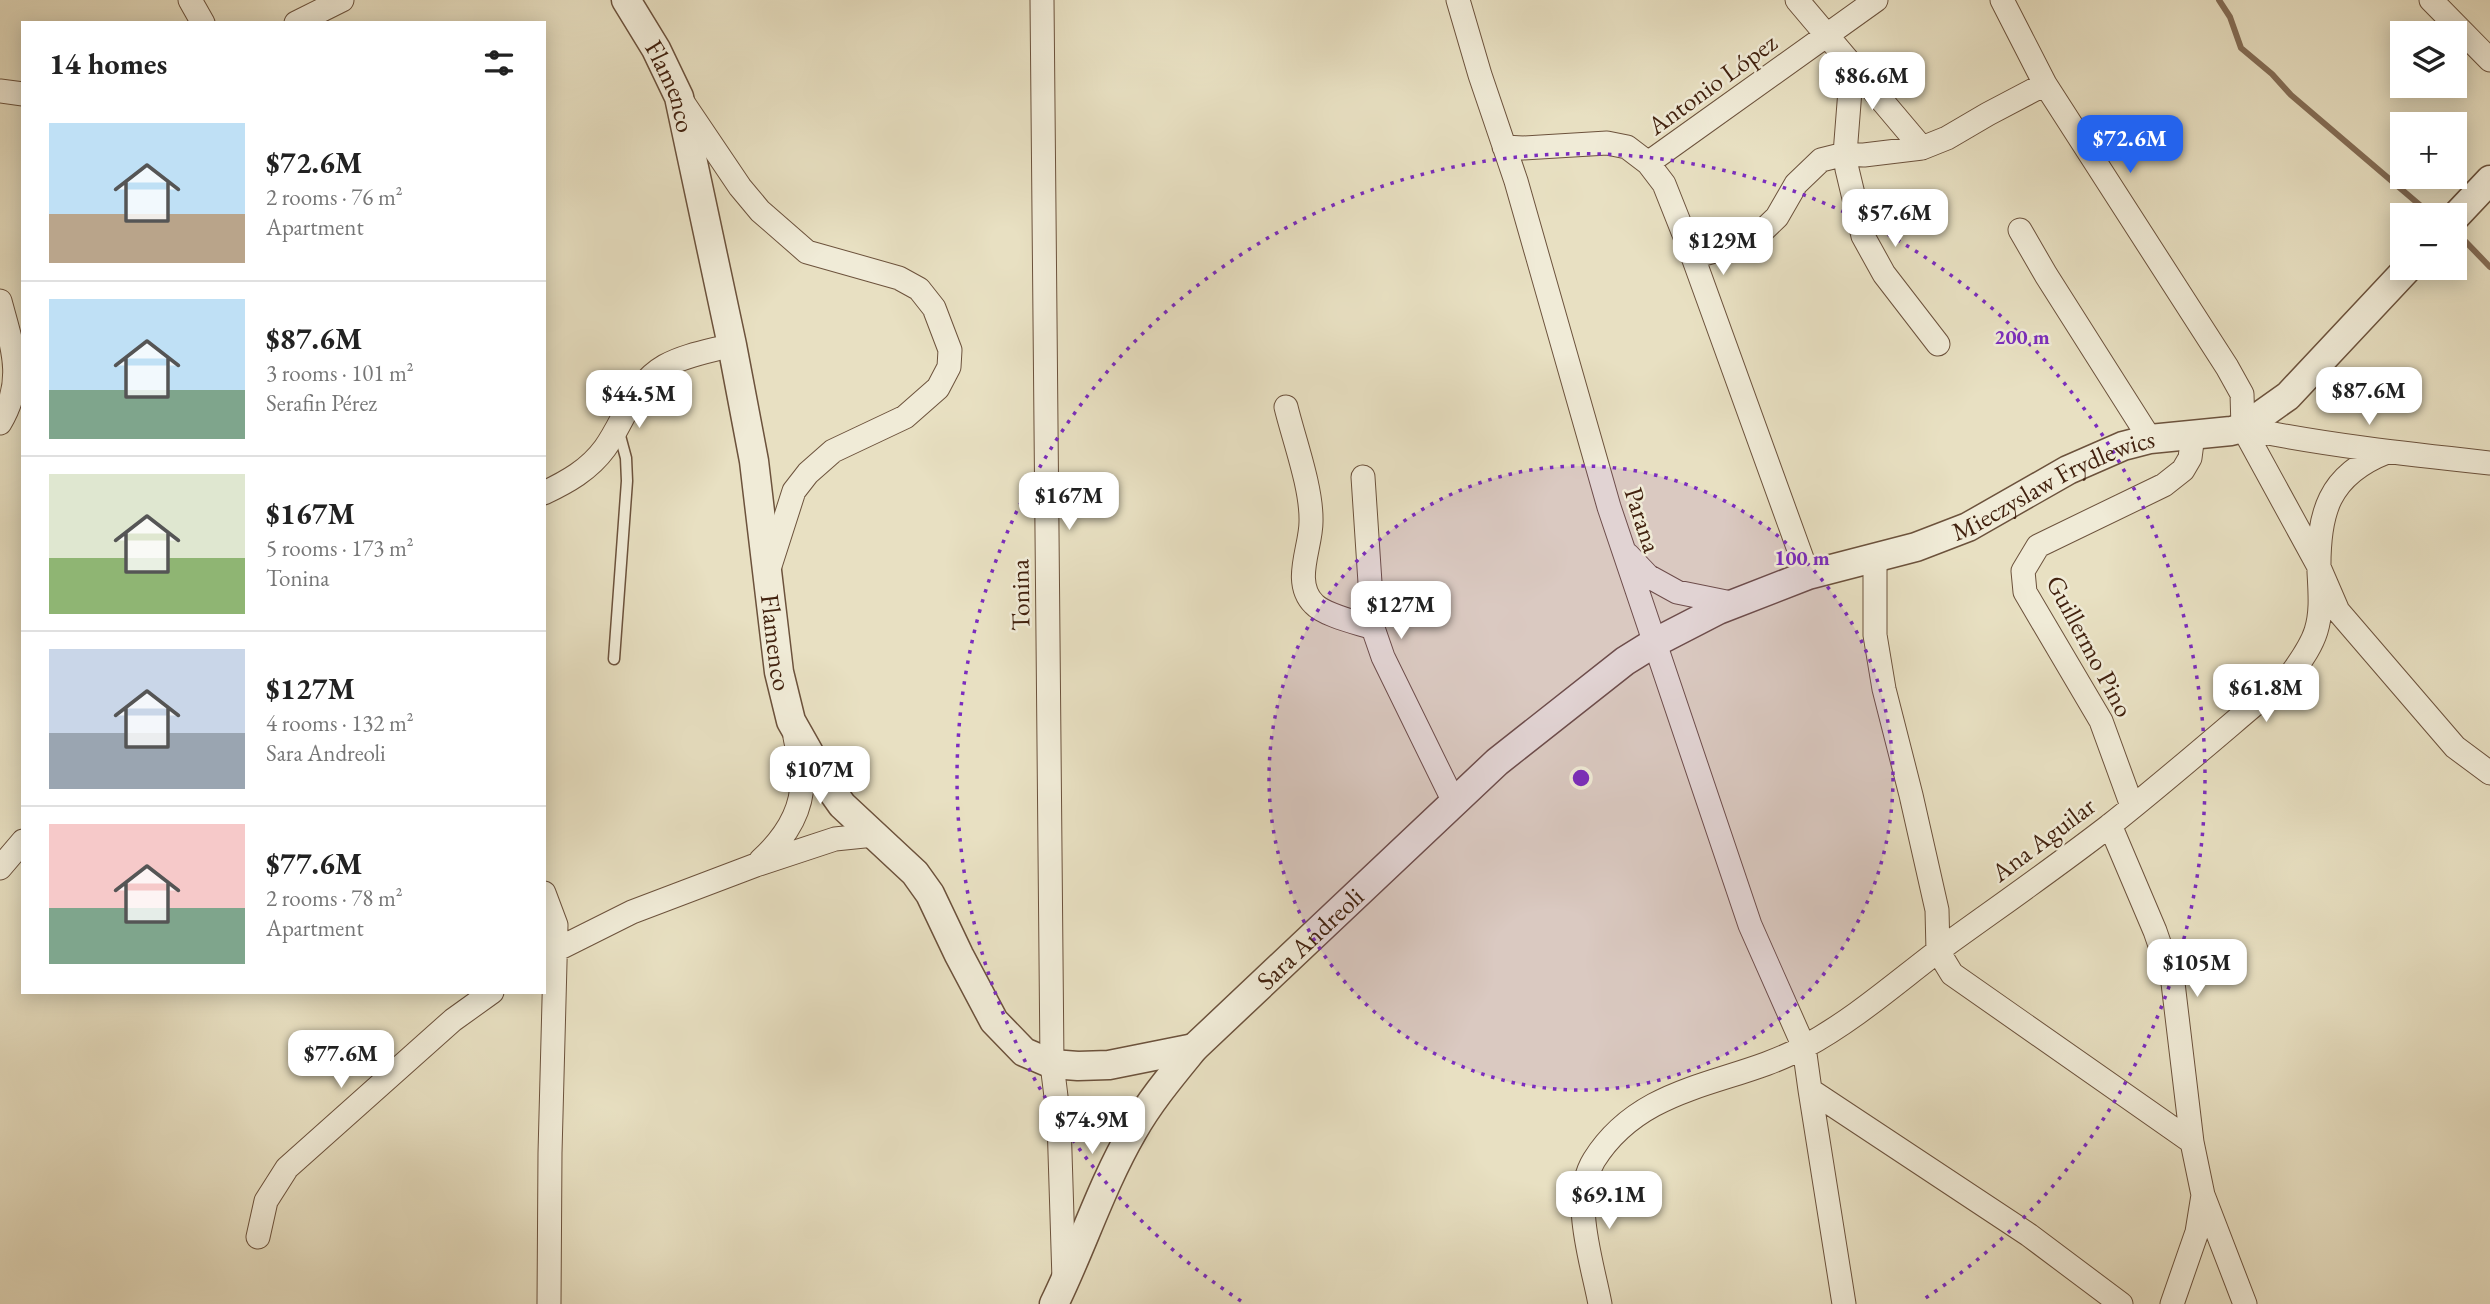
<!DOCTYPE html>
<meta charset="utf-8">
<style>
body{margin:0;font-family:"EB Garamond",serif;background:#f6f6f6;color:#222;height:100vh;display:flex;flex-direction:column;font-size:26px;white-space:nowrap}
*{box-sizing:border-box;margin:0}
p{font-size:23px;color:#767676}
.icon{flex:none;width:38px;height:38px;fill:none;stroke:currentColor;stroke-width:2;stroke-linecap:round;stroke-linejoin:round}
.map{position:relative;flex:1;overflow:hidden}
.sheet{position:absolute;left:21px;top:21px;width:525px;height:973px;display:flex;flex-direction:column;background:#fff;border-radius:0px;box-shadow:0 4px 18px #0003}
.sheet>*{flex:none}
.controls{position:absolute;left:2390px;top:21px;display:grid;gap:14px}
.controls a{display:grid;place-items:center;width:77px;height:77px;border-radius:0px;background:#fff;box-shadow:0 4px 18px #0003;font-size:35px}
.price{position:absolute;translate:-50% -60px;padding:0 16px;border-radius:14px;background:#fff;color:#222;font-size:23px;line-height:46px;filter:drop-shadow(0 2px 4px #0008)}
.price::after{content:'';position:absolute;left:50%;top:42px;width:21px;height:16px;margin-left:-10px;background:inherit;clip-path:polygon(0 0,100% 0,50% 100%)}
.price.on{background:#2563eb;color:#fff}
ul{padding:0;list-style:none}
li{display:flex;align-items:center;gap:21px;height:175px;padding:0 28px}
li+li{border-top:2px solid #e0e0e0}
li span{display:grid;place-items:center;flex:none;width:196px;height:140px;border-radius:0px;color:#555}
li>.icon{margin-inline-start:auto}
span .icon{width:84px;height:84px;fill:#fffc;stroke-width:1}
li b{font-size:30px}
h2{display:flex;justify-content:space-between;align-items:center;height:84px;padding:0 28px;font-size:30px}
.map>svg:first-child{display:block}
</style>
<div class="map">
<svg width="2490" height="1304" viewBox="0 0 2490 1304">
<rect width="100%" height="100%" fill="#e8e0c2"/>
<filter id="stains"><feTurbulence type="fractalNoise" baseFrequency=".00286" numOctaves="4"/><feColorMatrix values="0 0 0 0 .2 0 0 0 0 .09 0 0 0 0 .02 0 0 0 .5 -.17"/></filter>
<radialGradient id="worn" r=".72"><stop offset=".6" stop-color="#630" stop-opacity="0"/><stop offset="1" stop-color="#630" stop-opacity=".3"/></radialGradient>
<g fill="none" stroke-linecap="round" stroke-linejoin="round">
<path stroke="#846d56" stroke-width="6" d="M2219,0L2230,17L2241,48L2272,74L2291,95L2428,212
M2465,241L2490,267"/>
<defs>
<path id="service" d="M614,659L627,481L626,458L619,432"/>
<path id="minor" d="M190,0L203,23
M1042,0L1052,1064L1059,1121L1064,1280
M1458,0L1480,75L1516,181L1609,507L1750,925L1804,1047L1810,1090L2029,1235L2121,1304
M1797,0L1922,148
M2002,0L2045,84L2227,367L2242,394L2243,428L2319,567L2338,611L2455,747L2490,773
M2431,0L2490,60
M296,23L342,0
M1852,65L1845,154L1847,169L1863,236L1884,274L1938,344
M0,91L23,94
M684,104L740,187L760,211L807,252L899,278L919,289L934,308L950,350L949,367L938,388L905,417L833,451L808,473L794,491L769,569
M1504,147L1523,148L1607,143L1627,147L1648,163L1664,184L1693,257L1808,575
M1648,163L1876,0
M2020,230L2046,275L2150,439
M1693,257L1752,241L1777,217L1796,184L1821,160L1845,154L1864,155L1922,148L1947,138L1988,114L2045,84
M0,301C12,346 26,380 0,423
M1286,407C1294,440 1312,488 1311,522C1311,548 1292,582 1314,604C1324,615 1358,623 1373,628
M2243,428C2324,445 2407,454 2490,463
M1363,477L1373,628L1383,657L1454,802
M544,493C567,482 589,470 605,448C625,420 633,384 665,366C685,355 710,351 732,345
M1628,555L1648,576L1677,592L1736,604
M1875,560V635L1884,689L1911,795L1937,910L1938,951L1952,974L2192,1142
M2132,806L2101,721L2025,592L2023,571L2038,546L2164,485L2183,470L2190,458L2193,435
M2110,825L2155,931L2173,983L2192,1142L2203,1195L2245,1304
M761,860C785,838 804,809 802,775C802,762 797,749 795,737
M0,868L23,841
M544,893L556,925L550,1153L549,1304
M546,955L632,912L756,865L835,839L874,835
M1810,1090L1844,1304
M258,1237L266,1201L287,1168L453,1020L492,992
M1600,1304C1592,1261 1570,1199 1594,1160C1643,1082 1732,1086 1804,1047C1856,1019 1899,980 1946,945C2000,906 2056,867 2109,826C2171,777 2231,724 2292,673C2301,660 2311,647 2316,631C2322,612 2320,592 2319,572C2318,513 2328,475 2387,452
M2172,1304L2197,1232L2203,1195"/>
<g id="tertiary">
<path id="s1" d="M626,0L656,49L679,97L732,345L754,461L779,672L791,721L825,781L842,805L915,873L930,894L959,955L994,1021L1024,1052L1052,1064L1078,1066L1109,1065L1194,1048"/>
<path d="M2455,217L2490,180"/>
<path id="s2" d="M1054,1304C1082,1247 1101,1186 1133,1131C1150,1101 1172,1075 1194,1048L1497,762L1625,661L1654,643L1718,610L1808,575L1916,547L1968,527L2068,470L2123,446L2150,439L2231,431L2243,428L2288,396L2408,268"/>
</g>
</defs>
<use href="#service" stroke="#6c523c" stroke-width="13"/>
<use href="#minor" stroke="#6c523c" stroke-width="25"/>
<use href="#tertiary" stroke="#6c523c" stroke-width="31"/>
<use href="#service" stroke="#f0ebd7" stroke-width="10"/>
<use href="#minor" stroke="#f0ebd7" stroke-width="23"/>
<use href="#tertiary" stroke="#f0ebd7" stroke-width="28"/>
</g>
<circle cx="1581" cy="778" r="312" fill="#7b2cbf" fill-opacity=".12"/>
<g fill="none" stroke="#7b2cbf" stroke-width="3.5" stroke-dasharray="3.5 7">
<circle cx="1581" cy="778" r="312"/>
<path d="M1241 1301A624 624 0 1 1 1921 1301"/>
</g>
<g text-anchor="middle" stroke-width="5" stroke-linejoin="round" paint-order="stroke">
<g font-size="26" fill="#42220f" stroke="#f0ebd7">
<text transform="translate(1712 84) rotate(-36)" y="9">Antonio López</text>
<text dy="9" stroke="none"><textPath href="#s1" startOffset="98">Flamenco</textPath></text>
<text dy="9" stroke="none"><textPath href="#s2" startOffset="1339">Mieczyslaw Frydlewics</textPath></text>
<text transform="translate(1643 520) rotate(72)" y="9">Parana</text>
<text transform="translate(1020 595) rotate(-91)" y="9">Tonina</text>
<text dy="9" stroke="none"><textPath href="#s1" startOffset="665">Flamenco</textPath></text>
<text transform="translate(2090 646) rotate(62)" y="9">Guillermo Pino</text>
<text transform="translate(2043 839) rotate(-37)" y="9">Ana Aguilar</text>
<text dy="9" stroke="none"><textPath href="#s2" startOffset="453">Sara Andreoli</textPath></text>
</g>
</g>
<circle cx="1581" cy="778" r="10" fill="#7b2cbf" stroke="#f0ebd7" stroke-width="3.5"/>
<g font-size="21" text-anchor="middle" font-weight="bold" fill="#7b2cbf" stroke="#f0ebd7" stroke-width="5" stroke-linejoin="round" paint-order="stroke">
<text x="2022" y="344">200 m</text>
<text x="1802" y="565">100 m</text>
</g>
<rect width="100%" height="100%" filter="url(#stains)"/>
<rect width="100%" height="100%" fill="url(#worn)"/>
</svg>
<div class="controls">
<a><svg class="icon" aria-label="layers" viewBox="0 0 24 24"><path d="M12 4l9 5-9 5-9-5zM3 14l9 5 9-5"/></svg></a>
<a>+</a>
<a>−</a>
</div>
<b class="price" style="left:1872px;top:112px">$86.6M</b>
<b class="price on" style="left:2130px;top:175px">$72.6M</b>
<b class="price" style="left:1895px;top:249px">$57.6M</b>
<b class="price" style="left:1723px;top:277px">$129M</b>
<b class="price" style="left:2369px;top:427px">$87.6M</b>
<b class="price" style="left:639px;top:430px">$44.5M</b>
<b class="price" style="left:1069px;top:532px">$167M</b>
<b class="price" style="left:1401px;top:641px">$127M</b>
<b class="price" style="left:2266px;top:724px">$61.8M</b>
<b class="price" style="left:820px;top:806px">$107M</b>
<b class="price" style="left:2197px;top:999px">$105M</b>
<b class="price" style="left:341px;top:1090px">$77.6M</b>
<b class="price" style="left:1092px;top:1156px">$74.9M</b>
<b class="price" style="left:1609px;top:1231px">$69.1M</b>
<section class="sheet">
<h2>14 homes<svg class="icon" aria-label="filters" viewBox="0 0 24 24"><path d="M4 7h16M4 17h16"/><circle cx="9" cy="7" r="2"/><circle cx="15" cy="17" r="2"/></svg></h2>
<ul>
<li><span style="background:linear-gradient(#bfe0f5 65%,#b9a48a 0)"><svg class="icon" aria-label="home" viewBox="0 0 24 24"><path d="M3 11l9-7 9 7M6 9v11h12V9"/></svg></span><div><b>$72.6M</b><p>2 rooms · 76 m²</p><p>Apartment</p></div></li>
<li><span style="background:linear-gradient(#bfe0f5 65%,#7fa58c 0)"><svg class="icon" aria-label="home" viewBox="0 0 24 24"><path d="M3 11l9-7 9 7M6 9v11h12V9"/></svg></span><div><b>$87.6M</b><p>3 rooms · 101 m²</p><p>Serafin Pérez</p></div></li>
<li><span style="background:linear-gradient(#dfe7d0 60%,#8fb573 0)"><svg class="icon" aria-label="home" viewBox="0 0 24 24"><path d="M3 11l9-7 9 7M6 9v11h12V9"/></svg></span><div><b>$167M</b><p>5 rooms · 173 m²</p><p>Tonina</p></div></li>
<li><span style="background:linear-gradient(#c9d6e8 60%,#9aa5b1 0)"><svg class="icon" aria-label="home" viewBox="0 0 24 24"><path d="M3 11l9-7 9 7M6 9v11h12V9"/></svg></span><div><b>$127M</b><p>4 rooms · 132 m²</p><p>Sara Andreoli</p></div></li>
<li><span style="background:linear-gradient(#f6c9c9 60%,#7fa58c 0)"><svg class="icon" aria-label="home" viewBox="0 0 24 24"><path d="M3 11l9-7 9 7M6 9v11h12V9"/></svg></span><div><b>$77.6M</b><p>2 rooms · 78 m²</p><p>Apartment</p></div></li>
</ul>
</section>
</div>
